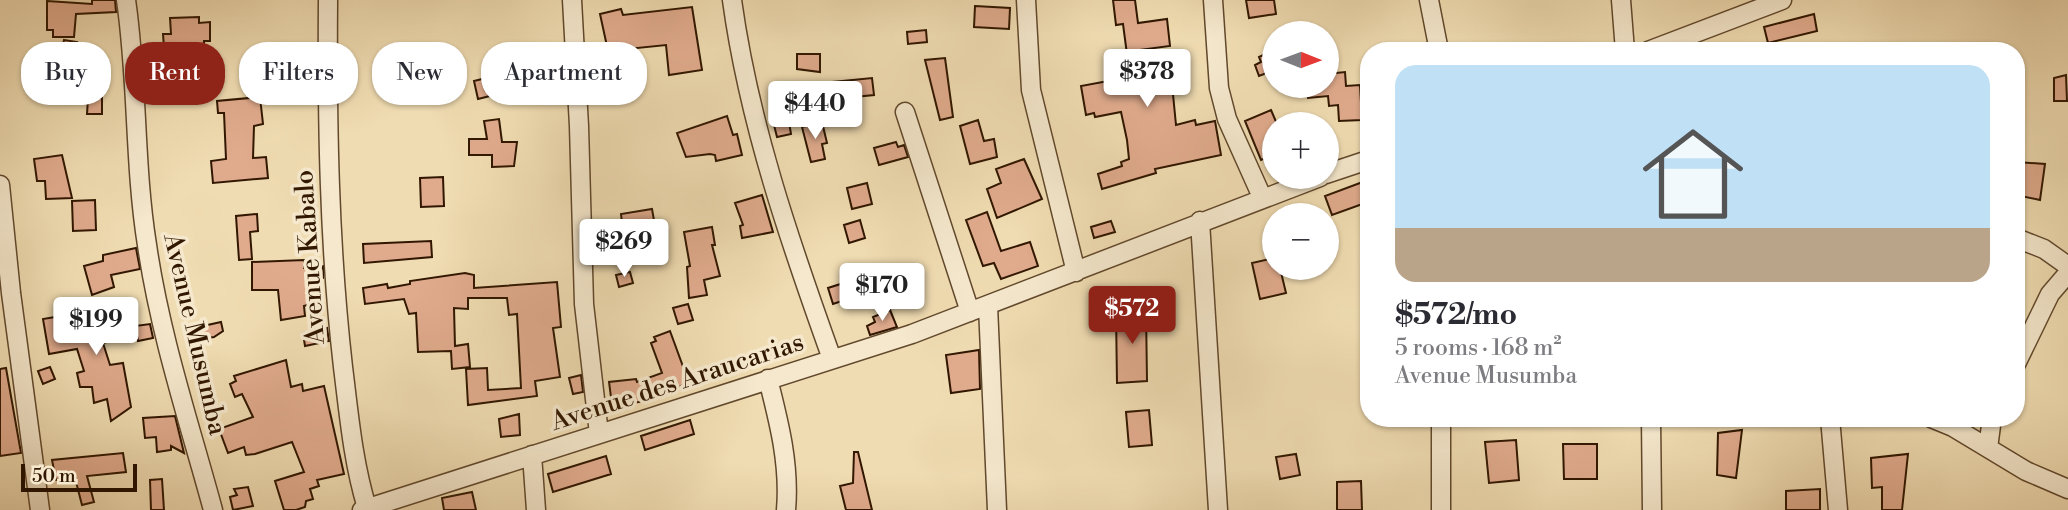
<!DOCTYPE html>
<meta charset="utf-8">
<style>
body{margin:0;font-family:"Libre Bodoni",serif;background:#f7f7f7;color:#2b2b33;height:100vh;display:flex;flex-direction:column;font-size:26px;white-space:nowrap}
*{box-sizing:border-box;margin:0}
p{font-size:23px;color:#7c7c81}
.icon{flex:none;width:38px;height:38px;fill:none;stroke:currentColor;stroke-width:2;stroke-linecap:round;stroke-linejoin:round}
.map{position:relative;flex:1;overflow:hidden}
.panel{position:absolute;left:1360px;top:42px;width:665px;height:385px;display:flex;flex-direction:column;background:#fff;border-radius:28px;box-shadow:0 2px 5px #0004}
.panel>*{flex:none}
.banner{position:absolute;left:21px;top:42px;width:665px;height:63px;display:flex;gap:14px}
.needle{width:46px;rotate:91deg}
.buttons{position:absolute;left:1262px;top:21px;display:grid;gap:14px}
.buttons a{display:grid;place-items:center;width:77px;height:77px;border-radius:50%;background:#fff;box-shadow:0 2px 5px #0004;font-size:35px}
.scale{position:absolute;left:21px;bottom:18px;width:116px;box-sizing:border-box;padding-left:7px;border:4px solid #311700;border-top:0;font-size:19px;line-height:24px;white-space:nowrap;color:#311700;-webkit-text-stroke:5px #f5e8cd;paint-order:stroke}
.price{position:absolute;translate:-50% -60px;padding:0 16px;border-radius:7px;background:#fff;color:#222;font-size:23px;line-height:46px;filter:drop-shadow(0 2px 4px #0008)}
.price::after{content:'';position:absolute;left:50%;top:42px;width:21px;height:16px;margin-left:-10px;background:inherit;clip-path:polygon(0 0,100% 0,50% 100%)}
.price.current{background:#8f2418;color:#fff}
ul{padding:0;list-style:none}
li{display:grid;align-content:center;gap:14px;height:371px;padding:0 35px}
li+li{border-top:2px solid #e1e1e2}
li span{display:grid;place-items:center;height:217px;border-radius:21px;color:#555}
li>.icon{margin-inline-start:auto}
span .icon{width:126px;height:126px;fill:#fffc;stroke-width:1}
li b{font-size:30px}
.chip{padding:0 24px;border-radius:28px;background:#fff;box-shadow:0 2px 5px #0004;font-size:24px;line-height:63px}
.chip.current{background:#8f2418;color:#fff}
.map>svg:first-child{display:block}
</style>
<div class="map">
<svg width="2068" height="510" viewBox="0 0 2068 510">
<rect width="100%" height="100%" fill="#f0dcb2"/>
<filter id="stains"><feTurbulence type="fractalNoise" baseFrequency=".00286" numOctaves="4"/><feColorMatrix values="0 0 0 0 .2 0 0 0 0 .09 0 0 0 0 .02 0 0 0 .5 -.17"/></filter>
<radialGradient id="worn" r=".72"><stop offset=".6" stop-color="#630" stop-opacity="0"/><stop offset="1" stop-color="#630" stop-opacity=".3"/></radialGradient>
<path fill="#e0ab8d" stroke="#311700" stroke-width="2" d="M92,0H115L116,12L76,14L74,37H53V30H47V1L92,4Z
M1113,0H1135L1138,23L1167,19L1170,46L1139,50L1144,87L1172,84L1176,125L1195,120L1196,125L1215,121L1221,155L1155,169L1156,173L1102,189L1098,174L1122,166L1121,162L1129,159L1127,140L1121,112L1095,117L1094,113L1086,115L1081,86L1130,77L1123,24L1116,25Z
M1246,0H1274L1276,14L1249,18Z
M975,6L1010,8L1009,29L974,27Z
M692,7L702,70L669,75L666,45L608,51L600,14L621,9L623,15Z
M1814,14L1817,31L1768,43L1764,27Z
M199,17V23L210,22V41H204V58L169,60V48H164L163,34H171L170,18Z
M926,30L927,42L908,44L907,32Z
M64,40L77,42L74,58L61,55Z
M1274,50V70L1259,76L1255,65L1261,62L1259,57Z
M797,54H820V72L797,69Z
M945,58L953,117L940,120L925,60Z
M62,65L64,89L46,90L43,67Z
M1345,72L1346,86L1360,85L1362,120L1339,121L1338,105L1329,106L1328,96L1308,98L1306,86H1327V74Z
M2066,75L2067,101H2054V78Z
M486,78L490,96L478,99L474,81Z
M872,78L874,95L834,99L833,82Z
M260,97L263,124L254,126L253,158L266,157L268,178L213,183L211,161L226,159L224,113H218L217,101Z
M88,98H102V114H87Z
M1271,110L1277,124H1274V155L1261,160L1245,121Z
M727,116L733,135L737,134L742,155L716,161L715,155L710,154L686,157L677,133Z
M499,119L502,142H517L514,166L492,167V155H469V139H487L484,121Z
M978,120L984,141L994,139L997,157L970,164L960,126Z
M789,122L791,134L777,137L774,125Z
M822,122L827,143L822,144L825,159L811,162L802,127Z
M896,142L898,147L904,145L908,157L879,165L874,148Z
M62,155L72,198L46,199L45,181H37L34,159Z
M1024,159L1042,199L997,218L987,189L1001,183L996,169Z
M2016,162L2045,164L2040,200L2016,195Z
M443,177L444,206L421,207L420,178Z
M1368,180V202L1332,215L1325,196Z
M867,183L872,204L852,209L847,188Z
M762,195L773,232L742,238L740,226L743,225L735,203Z
M95,200L96,230L73,231L72,201Z
M652,209L655,226H660L662,239L659,240L661,250L656,251L657,260L630,264L626,245L619,246L616,224L622,223L621,214Z
M987,212L1001,251L1030,242L1038,266L1001,279L994,263L983,266L966,220Z
M257,214L258,231L250,232L252,259L239,260L236,216Z
M860,220L865,238L849,243L844,225Z
M1111,221L1115,232L1094,238L1091,227Z
M712,227L715,245H712L720,276L704,280L707,295L689,298L687,267L690,266L684,232Z
M431,241L432,257L364,263L363,244Z
M136,248L140,269L111,275L114,287L92,295L84,266L103,261V255Z
M1274,258V268H1280L1286,293L1260,299L1252,263Z
M304,260V268L323,266V278L307,280L311,304L304,306L305,316L281,320L278,290H252V262Z
M630,272L633,283L619,287L616,275Z
M465,273L474,275V288L557,282L561,327L553,328L560,377L535,381L537,396L468,405L466,369L487,368L488,390L521,388L517,314L509,315L507,298H468V309L454,308L455,346L468,344L470,367L452,369L451,351L418,352L416,313L409,314L404,299L365,304L363,288L387,284L388,288L410,284V281Z
M875,273L881,288L833,304L828,288Z
M117,303L120,313L127,311L133,335L103,343L110,365L123,363L131,407L111,421L107,399L94,403L92,387H80L77,373L84,371L77,349L49,354L43,319L67,315L70,337L99,333L102,341L100,324L110,323L106,306Z
M688,304L693,320L678,324L673,308Z
M890,310L897,327L870,335L867,326L875,322L873,317Z
M1146,310L1147,381L1117,383L1116,312Z
M221,322L223,331L214,337L196,340L194,328Z
M150,324L153,338L138,341L135,326Z
M327,328L329,341L305,346L303,333Z
M670,331L689,383L639,402L612,405L609,382L636,379L637,382L662,373L651,343L656,341L654,337Z
M979,350L980,389L951,393L946,355Z
M286,360L291,387L302,384L303,391L324,386L344,474L317,480L319,486L310,489L313,499L306,501L305,507L296,510H284L275,481L304,472L292,442L255,454L246,455L244,447L228,453L219,429L253,417L242,394L235,397L230,384L236,381L234,376Z
M50,367L55,379L43,384L38,371Z
M6,368L21,453L0,456V369Z
M581,375L583,392L573,394L569,378Z
M1149,410L1152,445L1129,447L1126,412Z
M519,414L520,435L501,437L499,419Z
M175,416L184,453L171,446V450L157,452L156,437L145,438L143,418Z
M690,420L694,434L645,450L641,436Z
M1742,430L1736,478L1717,475L1718,433Z
M1516,440L1519,480L1489,483L1485,442Z
M1563,444H1597V479H1564Z
M854,452H858L872,510H846L840,486L853,483Z
M123,453L126,472L87,476L94,502L82,505L75,478L56,480L52,460Z
M1296,454L1300,475L1280,479L1276,457Z
M1908,454L1902,510H1882V487L1872,488L1871,458Z
M606,456L611,474L553,492L548,474Z
M162,479L164,510H151L150,480Z
M1361,481L1362,510H1337V482Z
M248,487L253,506L233,510L230,497L237,495L234,489Z
M1820,489V510H1786V491Z
M472,492L476,510H444L442,498Z"/>
<g fill="none" stroke-linecap="round" stroke-linejoin="round">
<defs>
<path id="minor" d="M126,0C138,81 134,164 147,245C160,335 189,422 213,510
M328,0C327,122 329,245 343,367C349,415 353,462 367,508
M572,0L579,126L584,304L599,434
M732,0C749,124 790,242 832,359
M1026,0L1031,90L1076,272
M1213,0L1219,88L1227,119L1262,197
M1429,0L1439,51
M1621,0L1625,51
M1648,51L1782,0
M905,112L970,312
M1326,174L1368,160
M0,185L11,293L40,510
M1200,221L1218,510
M2016,238L2044,249L2068,266
M988,306L997,510
M2016,364L2050,294L2068,273
M768,379C779,422 790,465 786,510
M1651,418L1652,510
M1830,418L1838,510
M1931,418L1953,427L2026,471L2068,489
M1988,448L1992,418
M532,455L536,510
M362,510L912,334L1320,177
M1441,510V418"/>
</defs>
<use href="#minor" stroke="#61482c" stroke-width="21"/>
<use href="#minor" stroke="#f5e8cd" stroke-width="18"/>
</g>
<g text-anchor="middle" stroke-width="7" stroke-linejoin="round" paint-order="stroke">
<g font-size="26" fill="#311700" stroke="#f5e8cd">
<text transform="translate(309 257) rotate(-94)" y="9">Avenue Kabalo</text>
<text transform="translate(196 334) rotate(77)" y="9">Avenue Musumba</text>
<text transform="translate(677 381) rotate(-18)" y="9">Avenue des Araucarias</text>
</g>
</g>
<rect width="100%" height="100%" filter="url(#stains)"/>
<rect width="100%" height="100%" fill="url(#worn)"/>
</svg>
<div class="buttons">
<a><svg class="needle" viewBox="-14 -14 28 28"><path d="M0-13l5 13h-10z" fill="#e53935"/><path d="M0 13l5-13h-10z" fill="#7c7c81"/></svg></a>
<a>+</a>
<a>−</a>
</div>
<div class="scale">50 m</div>
<b class="price" style="left:1147px;top:109px">$378</b>
<b class="price" style="left:815px;top:141px">$440</b>
<b class="price" style="left:624px;top:279px">$269</b>
<b class="price" style="left:882px;top:323px">$170</b>
<b class="price current" style="left:1132px;top:346px">$572</b>
<b class="price" style="left:96px;top:357px">$199</b>
<div class="banner">
<a class="chip">Buy</a>
<a class="chip current">Rent</a>
<a class="chip">Filters</a>
<a class="chip">New</a>
<a class="chip">Apartment</a>
</div>
<section class="panel">
<ul>
<li><span style="background:linear-gradient(#bfe0f5 75%,#b9a48a 0)"><svg class="icon" aria-label="home" viewBox="0 0 24 24"><path d="M3 11l9-7 9 7M6 9v11h12V9"/></svg></span><div><b>$572/mo</b><p>5 rooms · 168 m²</p><p>Avenue Musumba</p></div></li>
</ul>
</section>
</div>
